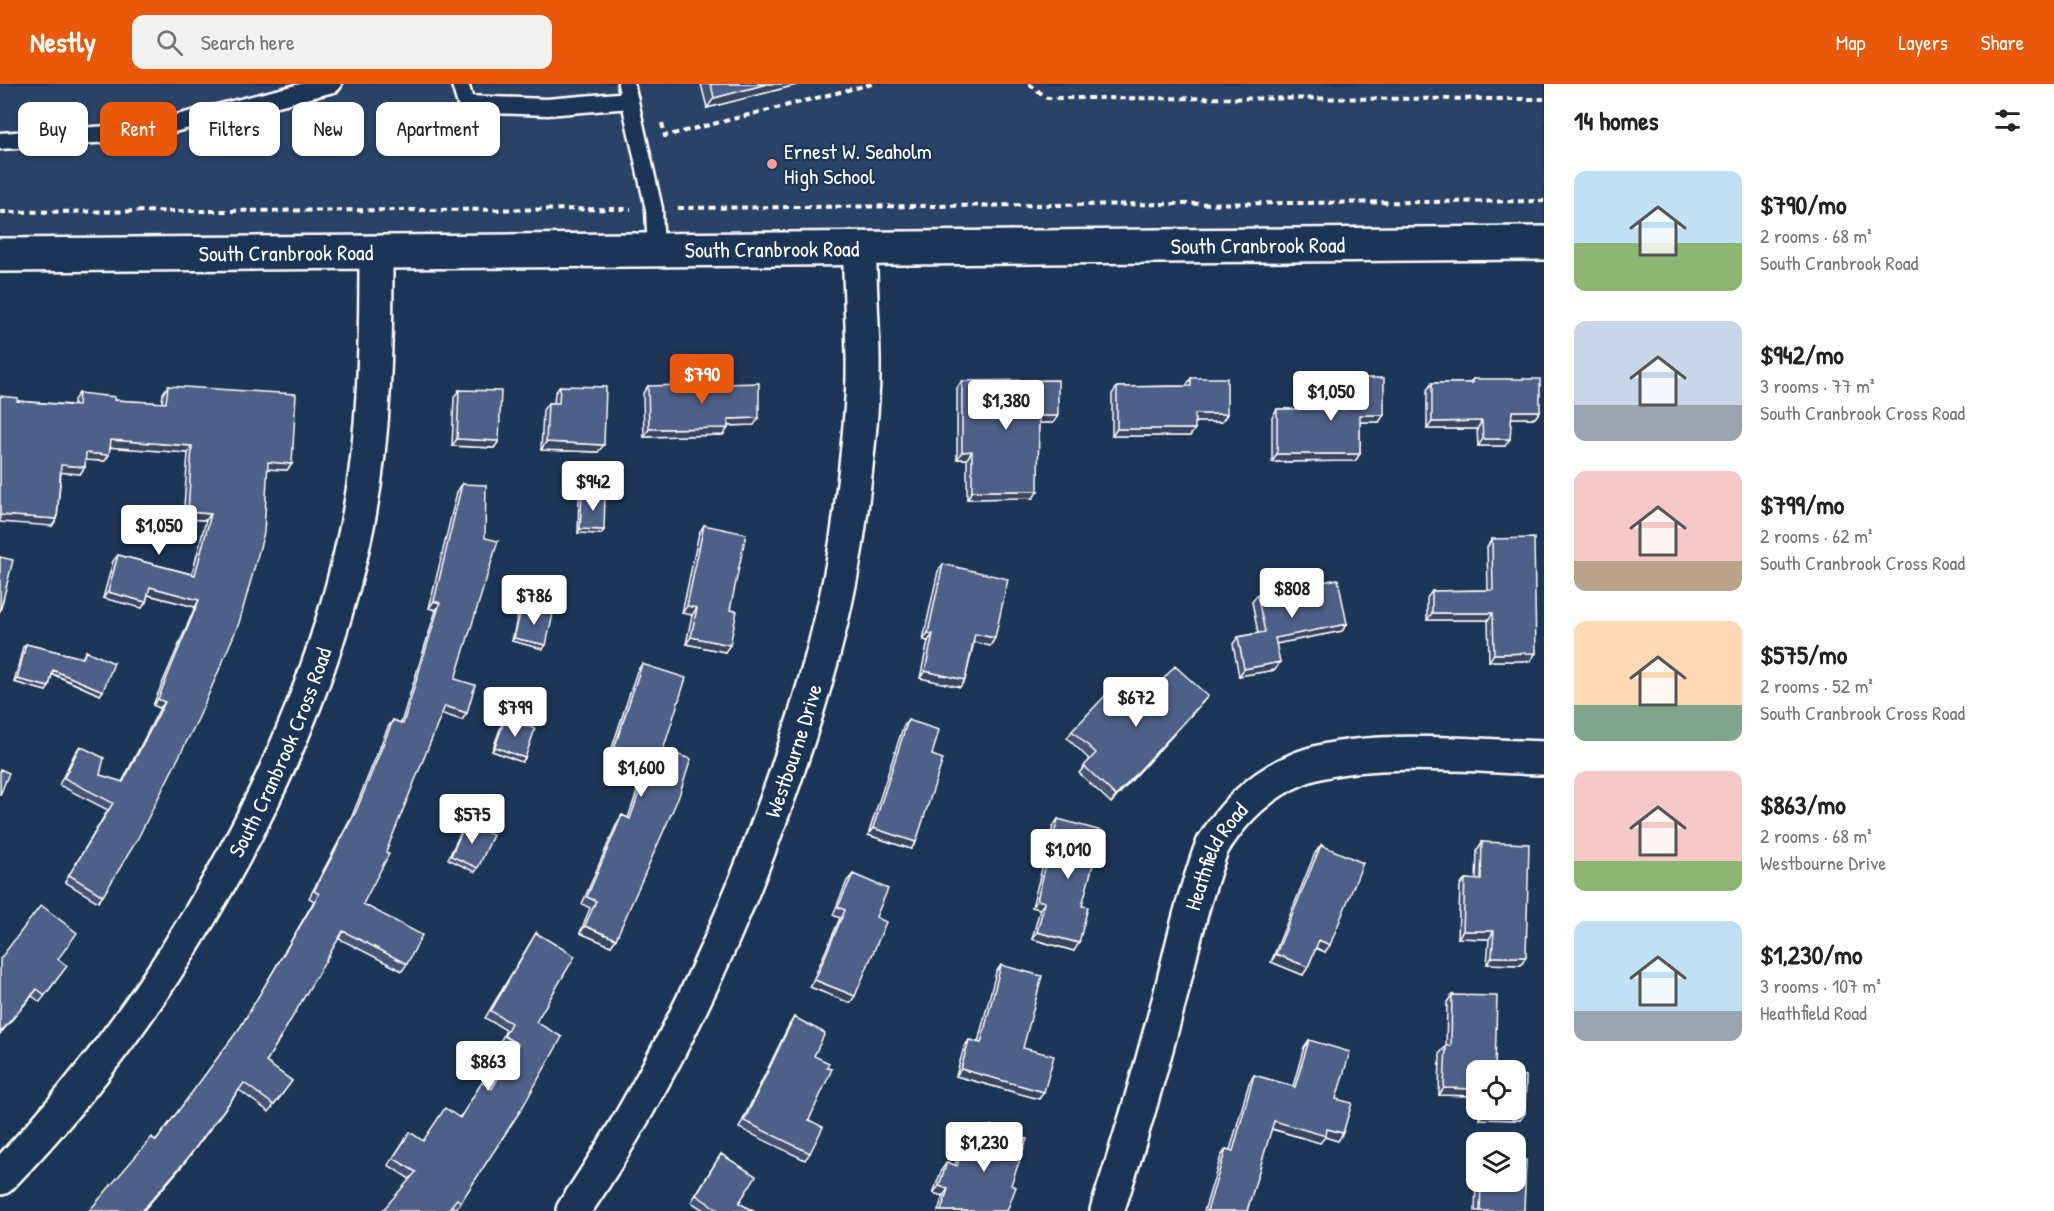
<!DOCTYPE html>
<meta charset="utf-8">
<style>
body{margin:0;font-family:"Patrick Hand",sans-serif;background:#f2f2f2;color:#222;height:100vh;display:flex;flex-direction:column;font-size:22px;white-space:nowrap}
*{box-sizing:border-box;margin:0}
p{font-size:20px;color:#767676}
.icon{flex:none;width:33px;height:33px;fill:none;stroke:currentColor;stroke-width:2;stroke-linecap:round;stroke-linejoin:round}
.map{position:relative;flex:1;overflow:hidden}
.details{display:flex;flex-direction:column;background:#fff;width:510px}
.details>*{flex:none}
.hud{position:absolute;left:18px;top:18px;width:570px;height:54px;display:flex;gap:12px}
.fabs{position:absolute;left:1466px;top:976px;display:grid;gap:12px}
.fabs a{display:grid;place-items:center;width:60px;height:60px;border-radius:12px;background:#fff;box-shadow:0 2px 4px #0004;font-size:30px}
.price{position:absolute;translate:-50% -51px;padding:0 14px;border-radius:6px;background:#fff;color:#222;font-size:20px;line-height:39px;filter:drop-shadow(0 2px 3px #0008)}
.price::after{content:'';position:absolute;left:50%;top:36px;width:18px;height:14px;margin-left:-9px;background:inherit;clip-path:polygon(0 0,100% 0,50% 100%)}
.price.selected{background:#ea580c;color:#fff}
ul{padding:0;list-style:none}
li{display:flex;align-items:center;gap:18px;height:150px;padding:0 30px}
li span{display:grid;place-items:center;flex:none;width:168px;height:120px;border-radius:12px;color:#555}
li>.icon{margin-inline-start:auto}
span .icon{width:72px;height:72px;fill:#fffc;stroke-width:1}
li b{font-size:26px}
h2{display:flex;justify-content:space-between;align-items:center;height:72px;padding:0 30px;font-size:26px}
.tag{padding:0 21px;border-radius:12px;background:#fff;box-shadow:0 2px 4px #0004;font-size:21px;line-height:54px}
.tag.selected{background:#ea580c;color:#fff}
header{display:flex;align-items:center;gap:36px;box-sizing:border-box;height:84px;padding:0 30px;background:#ea580c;color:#fff}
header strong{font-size:28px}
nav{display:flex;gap:33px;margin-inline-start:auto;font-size:21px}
.search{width:420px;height:54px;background:#f2f2f2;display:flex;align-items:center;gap:15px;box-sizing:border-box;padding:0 21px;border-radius:12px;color:#767676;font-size:22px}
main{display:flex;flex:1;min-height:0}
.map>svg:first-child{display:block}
</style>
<header>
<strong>Nestly</strong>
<div class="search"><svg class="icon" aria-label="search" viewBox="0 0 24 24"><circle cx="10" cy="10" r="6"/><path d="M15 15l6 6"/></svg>Search here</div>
<nav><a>Map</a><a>Layers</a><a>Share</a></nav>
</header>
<main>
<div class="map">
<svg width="1544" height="1127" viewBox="0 0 1544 1127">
<rect width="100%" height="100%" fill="#1d3557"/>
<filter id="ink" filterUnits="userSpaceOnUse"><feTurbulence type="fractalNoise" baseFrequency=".0167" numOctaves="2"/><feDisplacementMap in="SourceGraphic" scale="12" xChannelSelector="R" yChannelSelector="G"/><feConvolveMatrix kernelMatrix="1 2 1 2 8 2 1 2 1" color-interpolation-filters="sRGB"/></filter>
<g filter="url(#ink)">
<path fill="#2c4266" d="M0,0H1544V160L0,174Z"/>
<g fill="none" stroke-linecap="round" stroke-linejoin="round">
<defs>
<path id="service" d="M460,0L466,20L547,23L630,16
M626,0L654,125L656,168
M0,57L141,48L333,0"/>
<g id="minor">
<path id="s1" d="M0,1094C166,922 309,678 357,442C375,352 376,261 376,170"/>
<path id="s2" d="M573,1127C658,1002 725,861 776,719C810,624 839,526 851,426C856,382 862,337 863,293C864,250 859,207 860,165"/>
<path id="s3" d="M1107,1127C1130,1057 1151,985 1170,913C1180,873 1188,834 1201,795C1205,784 1208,771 1213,761C1234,726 1263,699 1300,684C1361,660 1477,672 1544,674"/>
</g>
<g id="tertiary">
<path id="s4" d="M0,171L1544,159"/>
</g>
</defs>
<use href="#service" stroke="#fff" stroke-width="21"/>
<use href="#minor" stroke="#fff" stroke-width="38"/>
<use href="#tertiary" stroke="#fff" stroke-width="38"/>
<path stroke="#fff" stroke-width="4" stroke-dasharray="6 4.5" stroke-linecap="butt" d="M1029,0L1047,14L1544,15
M662,39L665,52L872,0
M678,124L1544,117
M0,128L631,125"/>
<use href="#service" stroke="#1d3557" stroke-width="16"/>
<use href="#minor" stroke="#1d3557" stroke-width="33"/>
<use href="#tertiary" stroke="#1d3557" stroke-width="33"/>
</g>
<path fill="#445375" stroke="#fff" stroke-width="1.5" d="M701,0H800L707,24Z
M1191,294L1227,330L1222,338H1195L1190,352H1112V310L1117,303L1186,302Z
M1346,294L1379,338H1360V370L1355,377L1272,378V333L1277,325H1341V301Z
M1473,295L1540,327L1535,334H1511L1505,362H1478L1477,345H1427V306L1432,299H1470Z
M962,297L1053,339H1039L1033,414L967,415V375H957V304Z
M168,302L292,380L287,386L268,385L103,812L98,818L65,798L108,726L59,701L75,669L80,662L100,691L122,698L160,624L153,621L195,523L148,511L146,518L142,524L103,514L113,477L118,471L192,490L206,436L183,435L188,369L110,363L105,377L85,376V383L80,390L61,388L57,435L52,442L17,317L74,321V316L79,309L114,316L162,319L163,309Z
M560,302L598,368L541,366L543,326L548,319H554L555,309Z
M648,302L754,341L728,342V344L723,351L644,353L643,309Z
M459,306L499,357L494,364L452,362L454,313Z
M462,400L455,595L462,636L442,629L363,820L407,880L402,887L338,854L266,978L292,997L269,1028L239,1006L182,1082L143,1127H89L156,1057L238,948L314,817L309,814L352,732L388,643L393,636L401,639L436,526L429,524L457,408Z
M582,409L604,446L601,450L578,449L579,413Z
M704,441L730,526L725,568L686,560L692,531L682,529L699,449Z
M1492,455L1536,569L1530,577H1489L1488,536H1427V514L1432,507L1488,506L1487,463Z
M943,480L995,554L990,562L974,558L965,596L960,603L920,594L928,557L923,556L938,487Z
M1257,511L1347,540L1342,547L1276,560L1275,586L1239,592L1233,560L1238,553L1258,549L1252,518Z
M522,522L543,565L512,557L519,526Z
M26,560L82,574L86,567L103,607L100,611L52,590L46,607L14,598L23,563Z
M642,580L663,666L616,855L611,862L580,849L590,824L582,820L617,739L622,731L628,734L645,684L609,673L637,587Z
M1202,619L1111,719L1079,689L1090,676L1067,654L1072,647L1140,621Z
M505,634L525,674L522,678L492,667L503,637Z
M908,636L932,671L916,758L911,765L868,751L903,643Z
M1058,735L1082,822L1074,867L1032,855L1040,825L1032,823L1053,742Z
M466,738L478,784L475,788L448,775Z
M1482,758L1526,873L1521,881L1487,880L1489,855L1458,854L1460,802L1465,795L1476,796L1477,766Z
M1321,761L1325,868L1316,864L1308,883L1303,891L1271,878L1315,769Z
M853,790L876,833L850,919L810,903L840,834L833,831L847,797Z
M41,821L58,875L67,882L40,918L32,912Z
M536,849V938L522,1024L456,1125L388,1081L410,1048L423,1057L459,1033L491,1004L513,968L499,960L506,946L485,934Z
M1001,881L1023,964L1044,1008L1039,1015L956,992L964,963L969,956L978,958L996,888Z
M1452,911L1476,987V1012L1439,1011L1440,969L1446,962L1447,918Z
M794,933L814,972L827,984L809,1036L810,1069L805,1076L739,1044L789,941Z
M1309,956L1336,1015L1338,1057L1325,1053L1320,1059L1271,1045L1247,1127H1204L1221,1072L1226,1065L1230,1066L1249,999L1254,991L1293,1002L1304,963Z
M1480,1026H1515L1525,1029L1520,1036L1480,1035Z
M991,1042L1011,1101L1007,1127H938L943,1112L933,1109L942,1085L947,1078L955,1081L963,1057L968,1050L983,1055L986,1049Z
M721,1070L739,1119L753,1127H705L691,1118Z
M1476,1098H1515L1524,1127H1475Z"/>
<path fill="#37445f" stroke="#fff" stroke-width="1.5" d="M767,0H800L707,24L714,14Z
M1512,327H1540L1535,334H1507Z
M1195,330H1227L1222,338H1190Z
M1360,331H1384L1379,338H1355Z
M1039,332H1058L1053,339H1034Z
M759,334L754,341L723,342L728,335Z
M1482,337L1477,345H1427L1432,338Z
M728,344L723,351L644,353L649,345Z
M1117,345H1195L1190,352H1112Z
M457,355L499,357L494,364L452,362Z
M1483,355H1510L1505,362H1478Z
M111,356L192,362L188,369L106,363Z
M546,358L604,361L598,368L541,366Z
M972,367L967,375H957L962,368Z
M86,369L109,371L105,377L81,376Z
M1277,370H1360L1355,377L1272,378Z
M268,378L292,380L287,386L264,385Z
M61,381L85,383L80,390L57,388Z
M972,407H1038L1033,414L967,415Z
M188,428L211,430L206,436L183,435Z
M0,431L57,435L52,442L0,438Z
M580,445L604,446L601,450L578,449Z
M150,503L199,516L195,523L145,510Z
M108,508L146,518L142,524L103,514Z
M434,517L440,519L436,526L429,524Z
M687,522L697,524L692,531L682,529Z
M1432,529H1493L1488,536H1427Z
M1347,540L1342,547L1270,561L1275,554Z
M928,549L933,550L928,557L923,556Z
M975,550L995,554L990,562L970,557Z
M691,553L730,561L725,568L686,560Z
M514,554L546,561L543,565L512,557Z
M1536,569L1530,577H1489L1494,570Z
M1280,578L1275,586L1239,592L1244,585Z
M53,586L103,607L100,611L51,589Z
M925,587L965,596L960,603L920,594Z
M17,595L49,603L46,607L14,598Z
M1208,612L1202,619L1111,719L1116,712Z
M158,615L165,618L160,624L153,621Z
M445,622L467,629L462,636L440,629Z
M495,663L525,674L522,678L492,667Z
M614,665L650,677L645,684L609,673Z
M873,744L916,758L911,765L868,751Z
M1037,816L1045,818L1040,825L1032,823Z
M585,842L616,855L611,862L580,849Z
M1463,847H1494L1489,855L1458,854Z
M1037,848L1079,859L1074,867L1032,855Z
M1319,856L1330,861L1325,868L1314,863Z
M1276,870L1308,883L1303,891L1271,878Z
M1492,873H1526L1521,881L1487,880Z
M815,896L855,912L850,919L810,903Z
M37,905L32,912L0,950V949Z
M961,985L1044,1008L1039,1015L956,992Z
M1444,1004L1476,1005V1012L1439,1011Z
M239,1006L182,1082L143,1127H142Z
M1485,1028L1525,1029L1520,1036L1480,1035Z
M1274,1037L1327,1045L1343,1049L1338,1057L1325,1053L1320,1059L1269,1044Z
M939,1102L948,1105L943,1112L933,1109Z"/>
<path fill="#4f6188" stroke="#fff" stroke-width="1.5" d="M711,0H767L714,14Z
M1191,294H1227V330H1195V345H1117V303L1191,302Z
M1346,294H1384V331H1360V370H1277V325H1346Z
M1473,295H1540V327H1512L1510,355H1483L1482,337L1432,338V299H1473Z
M1058,296V332H1039L1038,407H972V367L962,368V297Z
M759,299V334L728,335V344L649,345L648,302Z
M168,302L296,310L292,380L268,378L264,449L239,539L199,633L137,756L103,812L69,791L113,719L64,694L80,662L104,674L100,691L123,698L165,618L158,615L199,516L150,503L146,518L108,508L118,471L195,491L211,430L188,428L192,362L111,356L109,371L86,369L85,383L61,381L57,435L0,431V312L18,314L17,317L78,322L79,309L115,313L114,316L166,319Z
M560,302L606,303L604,361L546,358L548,319H559Z
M459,306L501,307L499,357L457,355Z
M462,400L486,401L485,454L498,457L455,595L475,601L467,629L445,622L386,768L389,770L363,820L422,851L407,880L343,847L266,978L292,997L274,1021L244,999L187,1075L142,1127H89L152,1053L156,1057L241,942L319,810L314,807L357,725L393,636L403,640L440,519L434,517Z
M582,409L605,410L604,446L580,445Z
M704,441L746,450L730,526L737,527L730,561L691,553L697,524L687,522Z
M1534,454L1536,569L1494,570L1493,529H1432V507L1493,506L1492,455Z
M0,473L13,476L0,528Z
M943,480L1008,495L995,554L975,550L965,596L925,587L933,550L928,549Z
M1338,495L1347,540L1275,554L1280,578L1244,585L1238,553L1265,548L1257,511Z
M522,522L553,530L546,561L514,554Z
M26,560L83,574L86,567L114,579L103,607L53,586L49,603L17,595Z
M642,580L686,594L663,666L691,675L679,712L616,855L585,842L596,817L587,813L622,731L630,735L650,677L614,665Z
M1175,582L1208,612L1116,712L1084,682L1096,669L1072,647L1117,599L1140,621Z
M505,634L535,645L525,674L495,663Z
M908,636L939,646L932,671L943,675L916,758L873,744Z
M0,685L9,689L0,711Z
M1058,735L1102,747L1082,822L1088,823L1079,859L1037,848L1045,818L1037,816Z
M466,738L493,751L478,784L451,772Z
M1482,758L1529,760L1526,873H1492L1494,847H1463L1465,795L1481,796Z
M1321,761L1363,779L1330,861L1319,856L1308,883L1276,870Z
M853,790L888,805L876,833L886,838L855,912L815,896L845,826L838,823Z
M41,821L77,849L58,875L67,882L45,911L37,905L0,949V875Z
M536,849L575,872L536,938L562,953L522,1024L461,1118L457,1115L447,1127H382L416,1088L393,1074L410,1048L423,1057L445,1024L460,1034L482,998L492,1005L518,960L504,952L511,939L491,927Z
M1001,881L1042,892L1023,964L1054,972L1044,1008L961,985L969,956L981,959Z
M1452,911L1497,912L1495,987H1476V1005L1444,1004L1446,962H1451Z
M794,933L825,949L814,972L829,979L827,984L832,985L809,1036L823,1043L810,1069L744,1037Z
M1309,956L1350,968L1336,1015L1352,1019L1343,1049L1327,1045L1326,1052L1274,1037L1247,1127H1207L1226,1065L1233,1067L1254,991L1295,1003Z
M1515,991L1526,992L1525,1029L1485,1028V1026H1515Z
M991,1042L1027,1055L1011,1101L1016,1103L1007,1127H941L948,1105L939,1102L947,1078L957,1082L968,1050L985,1056Z
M721,1070L756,1092L739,1119L753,1127H720L696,1111Z
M1515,1076H1526L1524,1127H1480L1481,1098H1515Z"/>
</g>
<circle fill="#ff9aa2" stroke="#1d3557" stroke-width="2" cx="772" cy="80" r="6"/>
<g text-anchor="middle" stroke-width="4.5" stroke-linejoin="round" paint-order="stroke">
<g font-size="22" fill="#fff" stroke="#1d3557" text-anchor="start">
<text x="784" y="75">Ernest W. Seaholm<tspan x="784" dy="25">High School</tspan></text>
</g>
<g font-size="22" fill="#fff" stroke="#1d3557">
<text dy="8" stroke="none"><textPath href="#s4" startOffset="1258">South Cranbrook Road</textPath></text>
<text dy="8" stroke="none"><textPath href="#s4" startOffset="772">South Cranbrook Road</textPath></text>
<text dy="8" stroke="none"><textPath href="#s4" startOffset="286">South Cranbrook Road</textPath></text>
<text dy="8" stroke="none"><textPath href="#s1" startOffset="513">South Cranbrook Cross Road</textPath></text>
<text dy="8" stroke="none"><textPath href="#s2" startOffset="512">Westbourne Drive</textPath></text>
<text dy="8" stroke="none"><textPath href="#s3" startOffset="372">Heathfield Road</textPath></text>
</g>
</g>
</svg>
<div class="fabs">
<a><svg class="icon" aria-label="locate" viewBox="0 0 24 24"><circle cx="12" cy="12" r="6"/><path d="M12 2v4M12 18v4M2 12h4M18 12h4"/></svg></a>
<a><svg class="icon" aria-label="layers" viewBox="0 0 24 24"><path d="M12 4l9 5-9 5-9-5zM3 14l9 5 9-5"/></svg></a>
</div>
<b class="price selected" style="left:702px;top:321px">$790</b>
<b class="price" style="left:1331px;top:338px">$1,050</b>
<b class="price" style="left:1006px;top:347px">$1,380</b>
<b class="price" style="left:593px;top:428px">$942</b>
<b class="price" style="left:159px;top:472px">$1,050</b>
<b class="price" style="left:1292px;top:535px">$808</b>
<b class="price" style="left:534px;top:542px">$786</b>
<b class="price" style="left:1136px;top:644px">$672</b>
<b class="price" style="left:515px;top:654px">$799</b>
<b class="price" style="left:641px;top:714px">$1,600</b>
<b class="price" style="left:472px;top:761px">$575</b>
<b class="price" style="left:1068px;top:796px">$1,010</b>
<b class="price" style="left:488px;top:1008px">$863</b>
<b class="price" style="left:984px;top:1089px">$1,230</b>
<div class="hud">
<a class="tag">Buy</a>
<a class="tag selected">Rent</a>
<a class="tag">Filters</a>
<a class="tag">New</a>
<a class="tag">Apartment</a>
</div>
</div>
<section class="details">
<h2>14 homes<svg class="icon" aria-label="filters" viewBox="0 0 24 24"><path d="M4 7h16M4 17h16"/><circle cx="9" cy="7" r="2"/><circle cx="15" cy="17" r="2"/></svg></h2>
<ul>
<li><span style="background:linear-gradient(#bfe0f5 60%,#8fb573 0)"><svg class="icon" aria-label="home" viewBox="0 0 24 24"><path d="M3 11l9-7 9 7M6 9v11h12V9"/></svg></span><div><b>$790/mo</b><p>2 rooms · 68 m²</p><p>South Cranbrook Road</p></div></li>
<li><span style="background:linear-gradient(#c9d6e8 70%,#9aa5b1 0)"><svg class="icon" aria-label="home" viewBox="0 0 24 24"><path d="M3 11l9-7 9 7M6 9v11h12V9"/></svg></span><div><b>$942/mo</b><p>3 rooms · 77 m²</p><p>South Cranbrook Cross Road</p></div></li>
<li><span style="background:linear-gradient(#f6c9c9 75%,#b9a48a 0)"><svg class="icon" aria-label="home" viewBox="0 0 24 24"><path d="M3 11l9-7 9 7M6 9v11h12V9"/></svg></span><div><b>$799/mo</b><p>2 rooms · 62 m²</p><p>South Cranbrook Cross Road</p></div></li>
<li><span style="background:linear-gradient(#ffd9b3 70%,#7fa58c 0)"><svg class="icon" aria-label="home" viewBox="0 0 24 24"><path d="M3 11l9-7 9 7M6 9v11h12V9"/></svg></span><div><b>$575/mo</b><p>2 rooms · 52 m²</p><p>South Cranbrook Cross Road</p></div></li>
<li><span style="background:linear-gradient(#f6c9c9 75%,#8fb573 0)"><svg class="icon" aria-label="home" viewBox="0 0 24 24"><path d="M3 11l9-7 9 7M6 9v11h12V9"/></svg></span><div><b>$863/mo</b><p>2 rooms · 68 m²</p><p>Westbourne Drive</p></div></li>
<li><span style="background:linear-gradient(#bfe0f5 75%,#9aa5b1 0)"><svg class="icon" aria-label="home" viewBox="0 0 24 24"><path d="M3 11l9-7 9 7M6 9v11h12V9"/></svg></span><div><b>$1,230/mo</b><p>3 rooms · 107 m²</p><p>Heathfield Road</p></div></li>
</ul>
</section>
</main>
